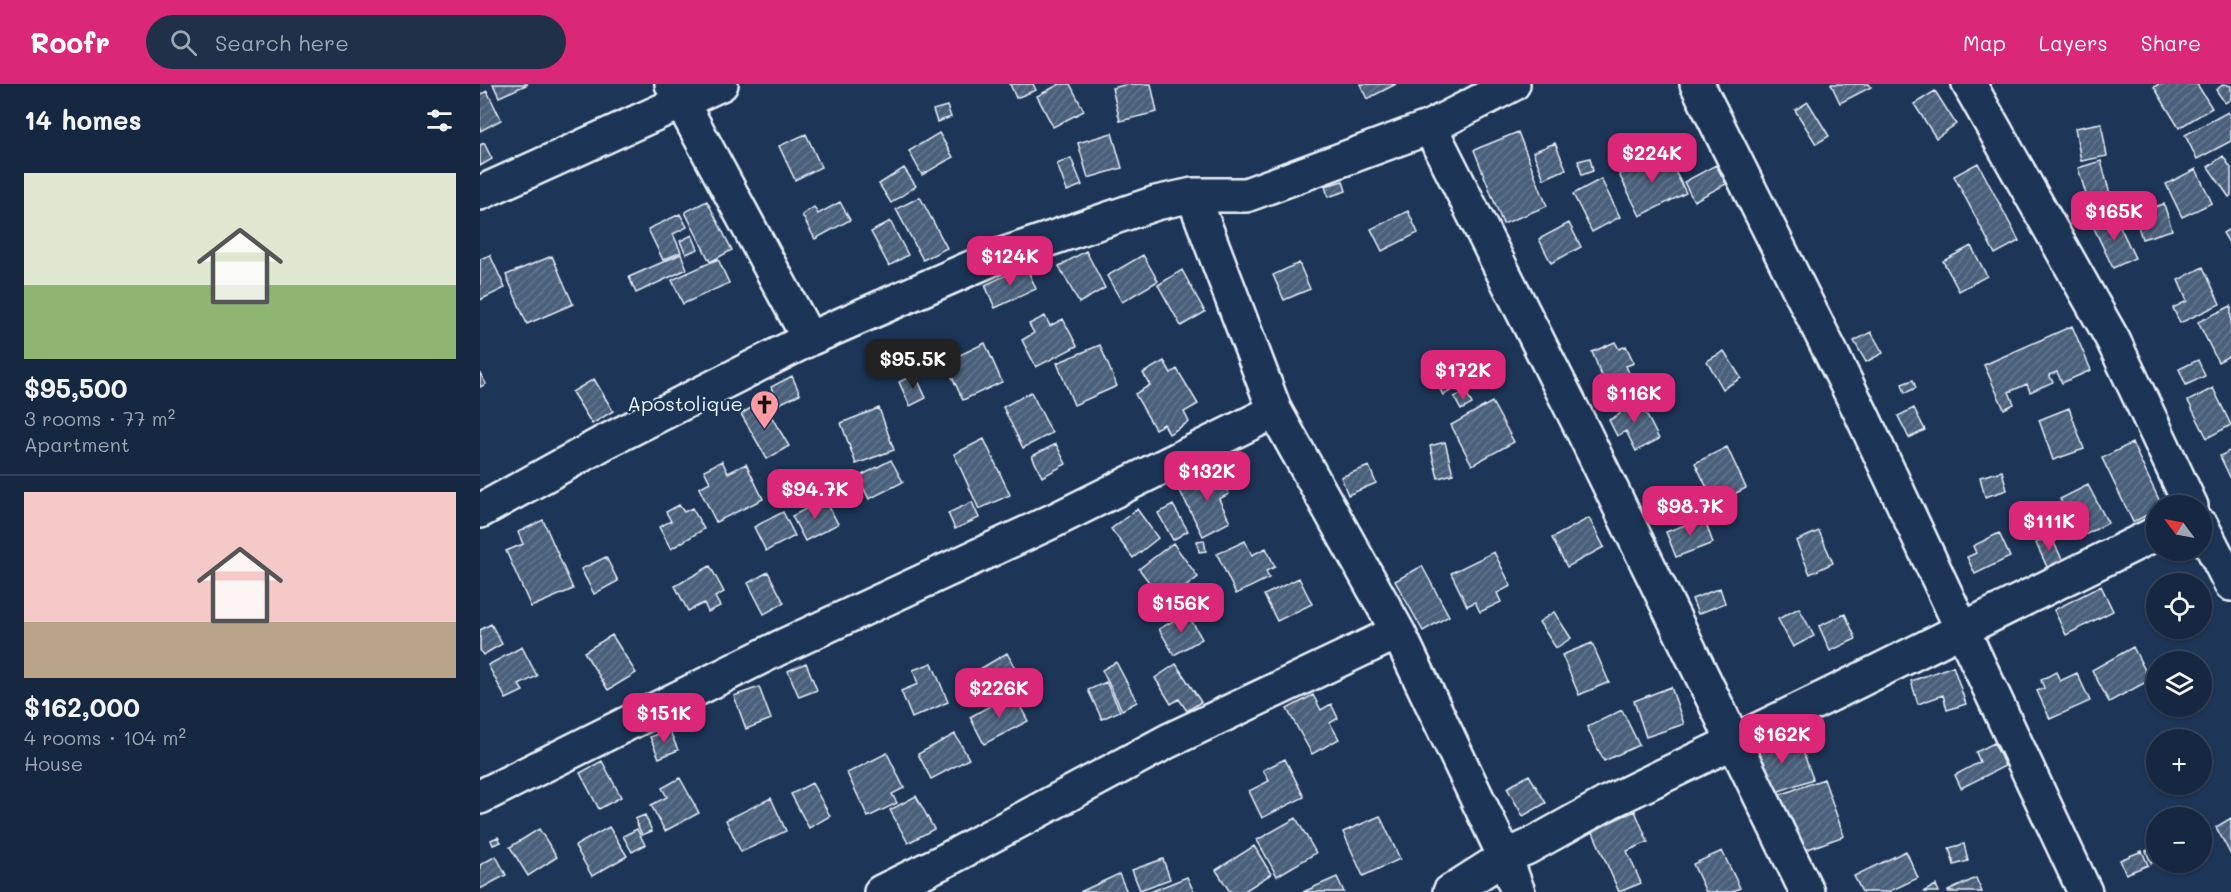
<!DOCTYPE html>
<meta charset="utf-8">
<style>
body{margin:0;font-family:Mali,sans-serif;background:#1f3048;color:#f1f3f6;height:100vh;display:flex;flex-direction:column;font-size:22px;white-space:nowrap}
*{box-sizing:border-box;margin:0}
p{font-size:20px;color:#9ea6b1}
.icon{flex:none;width:33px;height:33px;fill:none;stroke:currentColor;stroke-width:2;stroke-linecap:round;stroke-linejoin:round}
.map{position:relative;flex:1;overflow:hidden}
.side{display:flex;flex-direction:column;background:#162841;width:480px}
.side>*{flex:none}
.needle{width:39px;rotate:302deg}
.fabs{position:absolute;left:1666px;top:411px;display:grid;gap:12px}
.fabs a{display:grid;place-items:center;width:66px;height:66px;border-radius:50%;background:#162841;box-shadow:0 2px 4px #0004,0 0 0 2px #35445a;font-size:30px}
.price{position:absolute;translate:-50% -51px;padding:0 14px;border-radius:12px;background:#db2777;color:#fff;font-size:20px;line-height:39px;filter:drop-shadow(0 2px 3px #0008)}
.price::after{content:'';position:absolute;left:50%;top:36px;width:18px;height:14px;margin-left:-9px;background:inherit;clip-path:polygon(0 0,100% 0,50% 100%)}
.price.active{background:#222;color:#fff}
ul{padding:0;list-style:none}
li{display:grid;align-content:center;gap:12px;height:318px;padding:0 24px}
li+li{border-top:2px solid #35445a}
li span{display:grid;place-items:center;height:186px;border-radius:0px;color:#555}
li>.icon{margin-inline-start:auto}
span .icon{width:108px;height:108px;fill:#fffc;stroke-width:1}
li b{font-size:26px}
h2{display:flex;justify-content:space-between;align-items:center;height:72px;padding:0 24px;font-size:26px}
header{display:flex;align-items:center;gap:36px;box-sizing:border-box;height:84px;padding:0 30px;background:#db2777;color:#fff}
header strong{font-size:28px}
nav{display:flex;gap:33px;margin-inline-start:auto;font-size:21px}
.search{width:420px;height:54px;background:#1f3048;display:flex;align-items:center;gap:15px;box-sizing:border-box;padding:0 21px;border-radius:33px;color:#9ea6b1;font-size:22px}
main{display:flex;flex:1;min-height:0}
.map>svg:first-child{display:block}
</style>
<header>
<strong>Roofr</strong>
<div class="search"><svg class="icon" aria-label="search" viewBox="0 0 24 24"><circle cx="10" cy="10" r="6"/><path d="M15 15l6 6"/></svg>Search here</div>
<nav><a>Map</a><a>Layers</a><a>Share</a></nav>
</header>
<main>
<section class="side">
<h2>14 homes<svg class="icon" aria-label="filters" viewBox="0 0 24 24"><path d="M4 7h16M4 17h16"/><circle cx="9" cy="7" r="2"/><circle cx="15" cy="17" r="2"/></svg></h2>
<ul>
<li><span style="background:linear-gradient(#dfe7d0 60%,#8fb573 0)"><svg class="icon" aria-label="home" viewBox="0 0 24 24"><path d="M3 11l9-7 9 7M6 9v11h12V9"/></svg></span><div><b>$95,500</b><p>3 rooms · 77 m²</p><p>Apartment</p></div></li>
<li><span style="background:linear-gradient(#f6c9c9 70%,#b9a48a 0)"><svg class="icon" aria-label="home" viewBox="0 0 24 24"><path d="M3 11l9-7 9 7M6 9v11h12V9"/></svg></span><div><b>$162,000</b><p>4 rooms · 104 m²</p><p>House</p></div></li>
</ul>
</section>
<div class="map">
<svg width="1751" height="808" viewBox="0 0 1751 808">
<defs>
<pattern id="building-hatch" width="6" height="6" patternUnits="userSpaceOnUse" patternTransform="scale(1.5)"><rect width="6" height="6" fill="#495e7a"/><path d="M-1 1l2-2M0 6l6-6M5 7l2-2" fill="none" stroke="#63768e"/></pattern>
</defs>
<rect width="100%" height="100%" fill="#1d3557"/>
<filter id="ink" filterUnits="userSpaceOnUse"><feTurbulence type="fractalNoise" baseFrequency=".0167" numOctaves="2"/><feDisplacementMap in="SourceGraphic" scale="12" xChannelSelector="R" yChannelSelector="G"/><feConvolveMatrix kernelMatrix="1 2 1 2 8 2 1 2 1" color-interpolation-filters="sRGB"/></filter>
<g filter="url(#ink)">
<path fill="url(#building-hatch)" stroke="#e8f1f8" stroke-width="1.5" d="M13,0H48L19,13Z
M530,0H553L556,6L536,14Z
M580,0H590L604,27L573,43L557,12Z
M649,0H671L677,28L640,37L632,4Z
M880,0H916L887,15Z
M1351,0H1389L1391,3L1360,19Z
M1679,0H1717L1732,24L1699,44L1674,3Z
M1744,0L1751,2V15L1745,19L1736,6Z
M7,7L21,36L0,47V11Z
M1455,7L1476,40L1456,54L1434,20Z
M1328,18L1349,52L1336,60L1315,26Z
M467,22L471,33L457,38L453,26Z
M1748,28L1751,34V57L1717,75L1705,51Z
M1621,39L1627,72L1601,77L1595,44Z
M1038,48L1067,122L1023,140L994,66Z
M459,49L473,73L442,91L429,67Z
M632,49L642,84L608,94L598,59Z
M326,50L341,83L315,96L299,62Z
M4,59L12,75L0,82V61Z
M1075,59L1086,85L1064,95L1053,68Z
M1185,67L1206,109L1160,132L1139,90Z
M1743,72L1751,84V111L1749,113L1728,83Z
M591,74L602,101L587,107L577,80Z
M1110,74L1113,87L1102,91L1098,77Z
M1621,77L1631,114L1609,120L1598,84Z
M1498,79L1539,157L1515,170L1474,92Z
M1236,81L1246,100L1214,117L1204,98Z
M424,84L436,102L411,119L399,100Z
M1716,85L1732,119L1702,133L1686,100Z
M1121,95L1140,133L1112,148L1093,110Z
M863,97L866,107L848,113L845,102Z
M440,113L467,164L443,176L416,125Z
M227,117L252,166L230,178L205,128Z
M360,118L370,136L335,155L322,131L334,123L338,130Z
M1684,120L1692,146L1662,155L1654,129Z
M928,127L938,149L902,167L891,145Z
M200,130L207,143L193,150L201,168L183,176L168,145Z
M1635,132L1655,174L1633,184L1613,142Z
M410,137L428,171L409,182L391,148Z
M1089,139L1101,163L1071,179L1059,155Z
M1751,144V162L1743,149Z
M212,151L218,165L206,170L200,157Z
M1491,162L1507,192L1479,207L1463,177Z
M606,167L625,204L599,219L579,182Z
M201,170L207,185L156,209L149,193Z
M10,171L25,204L0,216V175Z
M663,171L678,197L642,218L627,192Z
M72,172L93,220L47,240L26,191Z
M238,175L249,199L203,220L192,196Z
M819,179L830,205L804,216L793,191Z
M546,182L556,205L515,224L505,201Z
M1723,183L1740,220L1700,239L1693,224L1707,217L1698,196Z
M702,186L725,228L701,242L678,201Z
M1751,222V271L1738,278L1718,238Z
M565,232L570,242L583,235L597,262L556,283L542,256L554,249L549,240Z
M1592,242L1611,286L1582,299L1577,288L1569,291L1573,298L1550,308L1547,300L1529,308L1534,320L1524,325L1504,281Z
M1391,248L1403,269L1386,278L1374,257Z
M1135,258L1139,265L1146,262L1154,279L1146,282L1149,289L1125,300L1112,268Z
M505,259L522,298L483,316L465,278Z
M620,261L637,302L594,321L577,279Z
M1244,267L1261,294L1243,305L1227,277Z
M973,276L985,299L963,311L951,288Z
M1718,276L1725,292L1706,301L1699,285Z
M684,277L691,289L697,285L718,320L704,328L709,338L689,350L684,340L675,345L655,310L670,301L663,289Z
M0,289L6,300L0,303Z
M435,290L446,314L430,322L419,298Z
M312,292L320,310L299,320L291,303Z
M114,295L133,327L112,340L92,308Z
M1433,296L1436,304L1425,309L1422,300Z
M1733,304L1751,341L1727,354L1708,317Z
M551,308L572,349L543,364L523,323Z
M986,308L992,320L981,326L974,313Z
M1157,312L1179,355L1156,367L1146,347L1137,352L1129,336L1140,330L1136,323Z
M282,317L309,362L287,375L261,330Z
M1012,318L1034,358L992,381L971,341Z
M399,324L414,366L376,380L361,339Z
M1434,324L1445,346L1429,354L1418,332Z
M1589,324L1604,365L1573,376L1559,336Z
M504,355L530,411L499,425L474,370Z
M965,358L973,390L958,394L950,362Z
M1652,359L1682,422H1677V426L1653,438L1622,374Z
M576,360L586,380L562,393L552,372Z
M1247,363L1266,404L1235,420L1215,379Z
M1751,366V395L1740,372Z
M411,376L423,398L389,415L378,393Z
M242,377L248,389L266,380L283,415L236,438L219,404L230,398L224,386Z
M889,382L896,399L868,411L861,393Z
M736,385L749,410L739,415L750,438L723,452L699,405Z
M1522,387L1527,406L1505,413L1500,393Z
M321,389L328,405L300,419L292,403Z
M1608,401L1628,439L1599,454L1580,415Z
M345,415L358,440L325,457L312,432Z
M492,418L499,434L475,445L468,429Z
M199,421L204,428L212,424L224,445L191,465L179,443L191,437L186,428Z
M693,421L708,447L693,456L678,429Z
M657,425L678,454L653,474L631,445Z
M303,428L315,452L286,467L274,443Z
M1109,434L1124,463L1087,483L1072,454Z
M1224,434L1233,459L1196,473L1186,448Z
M63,436L93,505L51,523L26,467L43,460L38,448Z
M1339,447L1353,479L1330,490L1316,457Z
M1519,449L1530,473L1495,490L1487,473L1496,469L1493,462Z
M1570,451L1583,477L1568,485L1556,459Z
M724,456L726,467L719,468L717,457Z
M765,457L772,471L786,464L795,483L786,487L789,494L756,510L737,470Z
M693,459L718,493L685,519L659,485Z
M1014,468L1031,502L1017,509L1021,518L1000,528L995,518L987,522L971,489Z
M126,473L138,497L114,510L101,485Z
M230,482L244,508L235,513L240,522L228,528L224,519L208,527L195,502Z
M942,482L969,532L943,547L915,497Z
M288,488L304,519L284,530L268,499Z
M819,494L832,520L797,537L784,511Z
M1621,502L1633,527L1586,551L1574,526Z
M1240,504L1245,519L1218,530L1212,515Z
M1319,524L1334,552L1313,563L1298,535Z
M1074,528L1091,554L1076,564L1059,538Z
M707,529L722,555L694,571L679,545Z
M1365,530L1376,555L1350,567L1339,542Z
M11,540L22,560L3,571L0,566V546Z
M132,551L156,589L128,606L104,568Z
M1112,559L1129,598L1099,611L1082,571Z
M42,563L57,592L39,601L43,607L26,615L8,581Z
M1653,563L1670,596L1629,618L1612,586Z
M527,569L539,591L505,611L493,589Z
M636,578L657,618L642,626L622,586Z
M326,579L337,606L319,613L308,587Z
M452,579L468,618L432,634L421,607L438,600L433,586Z
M696,580L721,618L707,627L699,615L691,620L675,594Z
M1473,582L1486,620L1467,626L1463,611L1438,620L1431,597Z
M1576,588L1580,597L1597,589L1610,617L1570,635L1557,607L1564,604L1561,596Z
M626,598L640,627L622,635L608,606Z
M279,603L291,635L266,645L254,612Z
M1191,603L1204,640L1166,653L1154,617Z
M533,609L548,637L504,660L490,633Z
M833,611L841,626L851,620L858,634L850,639L859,655L832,670L807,625Z
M1142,626L1159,661L1124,677L1107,643Z
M189,645L198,666L179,674L170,653Z
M475,650L489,675L451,695L438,670Z
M1317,651L1333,695L1288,711L1272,667Z
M1514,659L1525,682L1481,704L1475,691L1500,678L1496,668Z
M407,669L424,704L412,710L417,719L388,733L367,689Z
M805,675L824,713L782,734L769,707L789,697L783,686Z
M122,677L141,713L119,725L100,689Z
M1049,691L1066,719L1043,732L1027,704Z
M200,694L219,729L185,747L171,721L187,713L182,704Z
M1344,695L1364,752L1314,770L1294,713Z
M332,699L350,732L329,744L311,710Z
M436,712L454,745L428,759L410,726Z
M291,714L306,747L261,768L246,736Z
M1155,727L1168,758L1147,767L1161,799L1139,808L1112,746Z
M165,731L172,747L162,751L155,735Z
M900,732L920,775L883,792L863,748Z
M816,734L836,769L797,792L777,756Z
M1751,734V771L1736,743Z
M129,743L147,772L112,792L95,762Z
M59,745L77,773L48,792L30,763Z
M157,745L165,761L152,768L143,752Z
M18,753L21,758L13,761L11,756Z
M1484,760L1488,777L1474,781L1469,764Z
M774,762L791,790L763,808H750L736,786Z
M1677,762V777L1671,779L1666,767Z
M1242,767L1260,804L1252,808H1226L1213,780Z
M1426,767L1438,794L1408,808H1382L1374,792Z
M1662,767L1668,781L1646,790L1640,776Z
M16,772L26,791L0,805V781Z
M683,775L690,795L660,806L652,786Z
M639,790L647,808H600Z
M707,793L714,808H670Z
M857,793L864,808H823Z
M1496,794L1502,808H1468V807Z
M1456,801L1459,808H1443Z"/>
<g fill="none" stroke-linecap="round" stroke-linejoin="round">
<defs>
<path id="minor" d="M192,0L329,255
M1217,0L1381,329L1605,808
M1489,0L1633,256L1711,422
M950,43L1103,347L1327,808
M0,109L241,0
M713,111L795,327L918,548L1025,773L1038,808
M0,427L125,358L329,255L516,173L676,119L713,111H766L950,43L1033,0
M1722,443L1751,500
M0,713L299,564L575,436L795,327
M401,808L468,775L688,657L918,548
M970,808L1025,773L1048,763L1129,718L1356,608L1677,449"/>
</defs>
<use href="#minor" stroke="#e8f1f8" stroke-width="38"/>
<use href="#minor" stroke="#1d3557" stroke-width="33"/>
</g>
</g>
<defs>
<symbol id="church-pin" viewBox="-11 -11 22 30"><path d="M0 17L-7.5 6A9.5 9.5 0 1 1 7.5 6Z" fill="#ff9aa2" stroke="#1d3557"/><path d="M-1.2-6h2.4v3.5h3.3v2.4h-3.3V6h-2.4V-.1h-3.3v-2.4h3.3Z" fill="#111"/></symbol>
</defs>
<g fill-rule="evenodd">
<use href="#church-pin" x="268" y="304" width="33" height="45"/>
</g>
<g text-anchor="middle" stroke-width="5" stroke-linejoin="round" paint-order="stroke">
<g font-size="20" fill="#e8f1f8" stroke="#1d3557" text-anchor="end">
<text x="263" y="327">Apostolique</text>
</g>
</g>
</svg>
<div class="fabs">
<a><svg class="needle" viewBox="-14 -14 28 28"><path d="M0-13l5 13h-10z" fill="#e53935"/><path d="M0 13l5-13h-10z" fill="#9ea6b1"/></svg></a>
<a><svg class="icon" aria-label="locate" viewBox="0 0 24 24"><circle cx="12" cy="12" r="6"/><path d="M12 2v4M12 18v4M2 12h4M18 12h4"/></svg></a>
<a><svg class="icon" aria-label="layers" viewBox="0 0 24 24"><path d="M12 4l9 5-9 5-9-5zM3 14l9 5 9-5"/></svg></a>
<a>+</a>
<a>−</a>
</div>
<b class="price" style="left:1172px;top:100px">$224K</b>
<b class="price" style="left:1634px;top:158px">$165K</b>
<b class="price" style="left:530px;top:203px">$124K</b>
<b class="price active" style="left:433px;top:306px">$95.5K</b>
<b class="price" style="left:983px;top:317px">$172K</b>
<b class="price" style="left:1154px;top:340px">$116K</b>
<b class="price" style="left:727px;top:418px">$132K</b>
<b class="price" style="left:335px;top:436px">$94.7K</b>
<b class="price" style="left:1210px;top:453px">$98.7K</b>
<b class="price" style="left:1569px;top:468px">$111K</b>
<b class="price" style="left:701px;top:550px">$156K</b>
<b class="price" style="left:519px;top:635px">$226K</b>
<b class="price" style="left:184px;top:660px">$151K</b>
<b class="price" style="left:1302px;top:681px">$162K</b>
</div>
</main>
